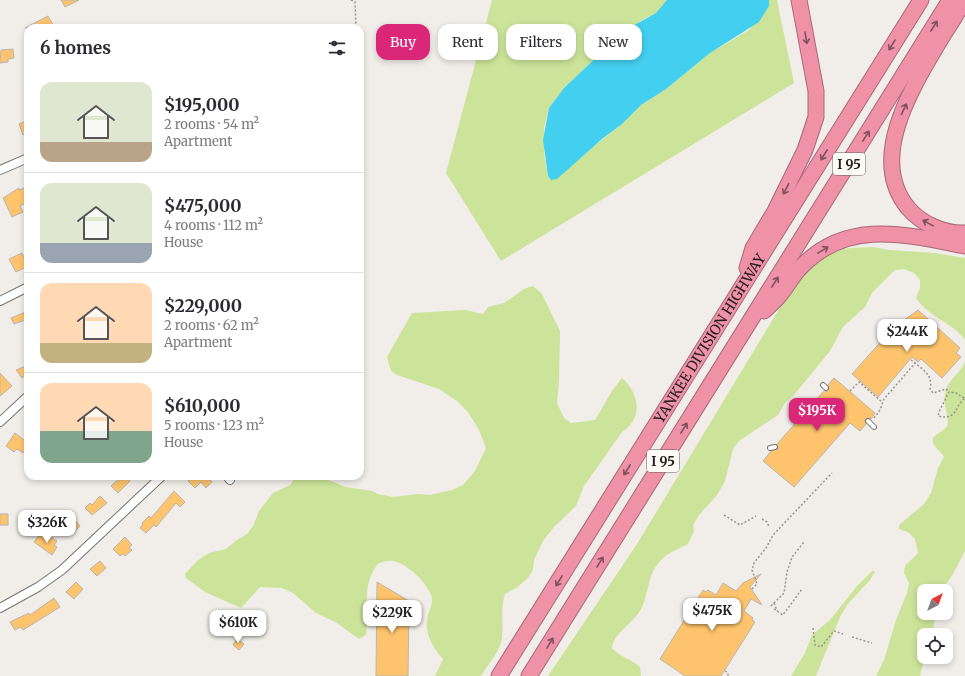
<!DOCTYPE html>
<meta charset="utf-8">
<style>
body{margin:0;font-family:Merriweather,serif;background:#f7f7f7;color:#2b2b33;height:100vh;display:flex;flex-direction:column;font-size:15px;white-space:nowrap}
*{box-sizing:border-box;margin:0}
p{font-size:13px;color:#7c7c81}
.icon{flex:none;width:22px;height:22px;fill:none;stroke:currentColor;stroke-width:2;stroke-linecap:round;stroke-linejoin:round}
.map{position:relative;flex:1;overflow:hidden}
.side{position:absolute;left:24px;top:24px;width:340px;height:456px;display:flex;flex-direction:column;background:#fff;border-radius:12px;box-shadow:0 2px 6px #0003}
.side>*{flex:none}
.hud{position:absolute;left:376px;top:24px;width:380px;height:36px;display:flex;gap:8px}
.needle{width:26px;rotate:41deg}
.buttons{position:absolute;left:917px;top:584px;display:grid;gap:8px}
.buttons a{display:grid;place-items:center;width:36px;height:36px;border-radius:8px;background:#fff;box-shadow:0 2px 6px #0003;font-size:20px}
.price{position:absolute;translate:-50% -34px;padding:0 9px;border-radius:8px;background:#fff;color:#222;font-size:13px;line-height:26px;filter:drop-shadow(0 1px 2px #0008)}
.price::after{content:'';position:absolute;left:50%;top:24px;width:12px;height:9px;margin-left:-6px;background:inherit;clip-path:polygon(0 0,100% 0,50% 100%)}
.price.active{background:#db2777;color:#fff}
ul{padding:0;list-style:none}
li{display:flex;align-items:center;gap:12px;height:100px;padding:0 16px}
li+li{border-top:1px solid #e1e1e2}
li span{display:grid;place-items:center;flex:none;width:112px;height:80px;border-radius:12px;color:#555}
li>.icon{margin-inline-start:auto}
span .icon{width:48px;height:48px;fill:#fffc;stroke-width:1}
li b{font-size:17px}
h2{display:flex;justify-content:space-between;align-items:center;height:48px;padding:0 16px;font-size:17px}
.chip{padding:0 14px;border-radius:12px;background:#fff;box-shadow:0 2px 6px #0003;font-size:14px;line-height:36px}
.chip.active{background:#db2777;color:#fff}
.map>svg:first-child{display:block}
</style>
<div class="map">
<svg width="965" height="676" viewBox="0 0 965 676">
<rect width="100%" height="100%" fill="#f1eee9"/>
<path fill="#cbe499" d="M492,0H667L656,13L642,20L602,52L564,88L549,108L544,128V153L548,176L551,180L622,124L641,105L666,89L710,53L749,30L769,6V0H777L794,83L501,261L446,173Z
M873,247L889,250L935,253L965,258V340C954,323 929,318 916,298L920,288V280L914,273L904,269L895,270L872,293L865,307L843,327L830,351L794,395L785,403L778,415L739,441L733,449L725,481L717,495L699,515L693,525L694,531L688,544C676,550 664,554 657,565C646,579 649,599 638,614C629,625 614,634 612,648C620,657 631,659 640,667L641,676H548L637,544L796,281C809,270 822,255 839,250C850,247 862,248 873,247Z
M533,286L542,294L560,331L559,381L557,403L564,418L571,423L595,420L612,391L622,378C639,393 644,418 622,432L584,486L576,506L554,527L543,541L534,560L533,570L527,579L516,588L505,594C500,609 504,622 502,638C500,652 488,664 481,676H435L443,659C433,648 423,632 428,615C430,608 434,602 431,595C426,581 407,564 393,561C388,560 382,562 378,564C361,584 369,610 366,635L359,639L337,623L316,613L293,593L282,588L260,587L241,608L205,592L186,578L185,574L198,560L209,553L226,549L237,540L247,534L253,526L259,511L273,493L290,485L296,476H310L326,479L346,487L372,491L378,494L393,497L418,494L430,495L452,490L463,485L475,471L486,448L479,430L468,412L457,401L439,389L397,375L391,371L387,357L412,313L465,310L483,314L488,307L504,303L524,289Z
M965,362V551L953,574L941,591H924V613H936L932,635H924L925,657L920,676H876L884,660L896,620L907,593L909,583L904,573L905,566L918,553L915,539L908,532L899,529V525L924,504L931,493L938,468L944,457C940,449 931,447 933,438C937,433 944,431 947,426C951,419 940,402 947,387C951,378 961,372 965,362Z
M873,570L875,572L870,580L847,605L840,617L816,676H791L805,653L812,635L830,620L857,586Z"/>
<path fill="#43cfef" d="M667,0H769V6L759,22L710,53L666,89L641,105L622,124L602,139L557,179L551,180L548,176L543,140L549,108L564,88L602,52L629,28L656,13Z"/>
<path fill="#fec46d" stroke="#b8b5b1" d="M61,0H79L65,7Z
M48,16L55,28H25Z
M13,49L14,58L8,59V62L0,63L1,50Z
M28,120V133L23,135L19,124Z
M19,188V190L24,188L28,197V202L20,206L23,212L12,217L3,198Z
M22,253L28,266L16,272L9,259Z
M918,310L960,348L956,353L961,357L942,378L921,359L918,362L912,357L878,397L852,374L893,328Z
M28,311V319L14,324L11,318Z
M28,365V373L22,378L16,370Z
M0,373L12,386L0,396Z
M834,378L875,413L871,419H865L866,424L860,431L850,423L794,487L763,461L771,451L778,449L777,444L824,391L829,390L828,385Z
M15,433L28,443V446L23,453L17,449L14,452L6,446Z
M122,476H126L130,481L118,493L111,486Z
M194,476H207L212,482L206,488L201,482L195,488L188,481Z
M174,491L185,502L180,507L176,503L156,527L154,525L146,533L140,528L143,524L142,523L149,516L151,518Z
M100,496L107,503L92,515L85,508L90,503L92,505Z
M0,514H8V525H0Z
M73,518L80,526L71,535L64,528Z
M40,534L46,538L48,535L57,541L54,545L57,547L52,555L34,542Z
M125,537L132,545L129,547L132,550L125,556L123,554L120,556L113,549Z
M100,561L106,568L97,576L90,569Z
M761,574L750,587L762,605L751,599L744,611L753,618L752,620L755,622L721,676H685L660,659L703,590L706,592L708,590L716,595L723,583L736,591L743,583Z
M76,582L83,589L74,599L66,592Z
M377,582L409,601L408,676H376Z
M54,598L60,607L23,630L21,627L15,630L10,622L29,613L30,615Z
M237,639L244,644L239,650L233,645Z"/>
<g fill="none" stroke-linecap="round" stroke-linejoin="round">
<defs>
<path id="service" d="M823,385L826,388
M868,421L874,427
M770,448L775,447"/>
<path id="minor" d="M0,170L28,158
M0,301L28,287
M0,422L28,396
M227,476L230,480
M0,608L38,587L62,570L162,476"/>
<g id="motorway">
<path d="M963,0C959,13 949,25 942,37C915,83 866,157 908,208C922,224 944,234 965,233"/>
<path d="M747,268L753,248L775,211L805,150L816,117V91L799,0"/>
<path d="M764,311C769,306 774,302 779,296C787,287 792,276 801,267C848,218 907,235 965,246"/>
<path id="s1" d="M499,676L921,0"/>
<path d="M529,676L950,0"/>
</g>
</defs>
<use href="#service" stroke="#777470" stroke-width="6"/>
<use href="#minor" stroke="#777470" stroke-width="10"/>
<use href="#motorway" stroke="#a76977" stroke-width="17"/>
<path stroke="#979592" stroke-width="1.5" stroke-dasharray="2 2" stroke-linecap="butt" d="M351,0L355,2L356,28
M360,138V143
M911,360C921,368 934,375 930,389L933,393L946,389L949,392
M850,391L859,382L882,402
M964,398L956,393L949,392L939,412L938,416C958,421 954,406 965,398
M874,418L880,410L884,399L917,361
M724,515L740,525L756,516
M762,519L767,522L769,527
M752,589L757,584L752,570L754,563L766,548L773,535L832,473
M774,603L777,611
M771,606L784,593L787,572L792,557L804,542
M774,609L783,615L802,589
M813,628L815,645L821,647L834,631L843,634
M852,637L872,643
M725,671L728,673V676"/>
<use href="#service" stroke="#fff" stroke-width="4"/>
<use href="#minor" stroke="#fff" stroke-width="8"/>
<use href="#motorway" stroke="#ef91a7" stroke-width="15"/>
</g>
<defs><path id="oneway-shaft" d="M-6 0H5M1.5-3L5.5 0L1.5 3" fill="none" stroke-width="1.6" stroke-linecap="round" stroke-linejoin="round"/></defs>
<g stroke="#7d525b">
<use href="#oneway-shaft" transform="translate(934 26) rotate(-58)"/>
<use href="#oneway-shaft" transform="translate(806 38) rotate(80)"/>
<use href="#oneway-shaft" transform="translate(892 45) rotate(122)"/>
<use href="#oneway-shaft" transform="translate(904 109) rotate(-65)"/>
<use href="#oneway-shaft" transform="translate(866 136) rotate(-58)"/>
<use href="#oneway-shaft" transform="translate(824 155) rotate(122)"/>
<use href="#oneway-shaft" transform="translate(786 189) rotate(117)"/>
<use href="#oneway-shaft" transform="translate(928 223) rotate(-151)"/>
<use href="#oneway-shaft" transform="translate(823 250) rotate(-31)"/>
<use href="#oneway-shaft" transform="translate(775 282) rotate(-58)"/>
<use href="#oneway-shaft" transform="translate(684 428) rotate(-58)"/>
<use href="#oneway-shaft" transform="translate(627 470) rotate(122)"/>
<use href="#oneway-shaft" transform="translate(600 562) rotate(-58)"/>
<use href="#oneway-shaft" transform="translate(559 581) rotate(122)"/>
<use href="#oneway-shaft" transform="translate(550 643) rotate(-58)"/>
</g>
<g text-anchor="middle" stroke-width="3" stroke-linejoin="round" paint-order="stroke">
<g fill="#fefbf6" stroke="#63615e" stroke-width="1">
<rect x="833" y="153" width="32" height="22" rx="3"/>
<rect x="647" y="450" width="32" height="22" rx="3"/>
</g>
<g font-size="13" font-weight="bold" fill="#201f1d">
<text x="849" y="169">I 95</text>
<text x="663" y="466">I 95</text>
</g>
<g font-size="14" fill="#201f1d" stroke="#fefbf6">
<text dy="5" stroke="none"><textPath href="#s1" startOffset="398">YANKEE DIVISION HIGHWAY</textPath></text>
</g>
</g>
</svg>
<div class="buttons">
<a><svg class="needle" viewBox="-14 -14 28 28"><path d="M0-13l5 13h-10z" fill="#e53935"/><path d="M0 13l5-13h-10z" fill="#7c7c81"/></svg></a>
<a><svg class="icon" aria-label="locate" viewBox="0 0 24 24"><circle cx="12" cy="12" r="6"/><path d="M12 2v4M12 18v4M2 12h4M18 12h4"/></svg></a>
</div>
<b class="price" style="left:907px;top:353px">$244K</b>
<b class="price active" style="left:817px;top:432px">$195K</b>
<b class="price" style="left:47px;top:544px">$326K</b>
<b class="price" style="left:712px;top:632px">$475K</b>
<b class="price" style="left:392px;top:634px">$229K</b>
<b class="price" style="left:238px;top:644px">$610K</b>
<div class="hud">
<a class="chip active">Buy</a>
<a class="chip">Rent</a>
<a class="chip">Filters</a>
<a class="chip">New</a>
</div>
<section class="side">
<h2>6 homes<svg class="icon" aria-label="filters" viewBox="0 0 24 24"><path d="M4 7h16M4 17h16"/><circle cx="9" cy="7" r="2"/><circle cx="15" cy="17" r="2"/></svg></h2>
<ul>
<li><span style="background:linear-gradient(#dfe7d0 75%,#b9a48a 0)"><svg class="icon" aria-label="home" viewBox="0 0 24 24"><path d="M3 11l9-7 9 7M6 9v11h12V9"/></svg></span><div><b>$195,000</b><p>2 rooms · 54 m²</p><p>Apartment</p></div></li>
<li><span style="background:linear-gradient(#dfe7d0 75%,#9aa5b1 0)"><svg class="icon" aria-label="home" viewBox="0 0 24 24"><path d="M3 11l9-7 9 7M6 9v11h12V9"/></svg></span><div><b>$475,000</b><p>4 rooms · 112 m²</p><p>House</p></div></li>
<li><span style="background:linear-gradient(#ffd9b3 75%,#c2b280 0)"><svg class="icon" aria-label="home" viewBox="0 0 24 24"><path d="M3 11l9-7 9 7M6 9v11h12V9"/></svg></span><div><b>$229,000</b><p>2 rooms · 62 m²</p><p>Apartment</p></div></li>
<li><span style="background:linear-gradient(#ffd9b3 60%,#7fa58c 0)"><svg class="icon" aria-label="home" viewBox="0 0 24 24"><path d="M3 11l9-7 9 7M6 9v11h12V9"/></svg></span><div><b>$610,000</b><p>5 rooms · 123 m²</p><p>House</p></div></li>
</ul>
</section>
</div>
